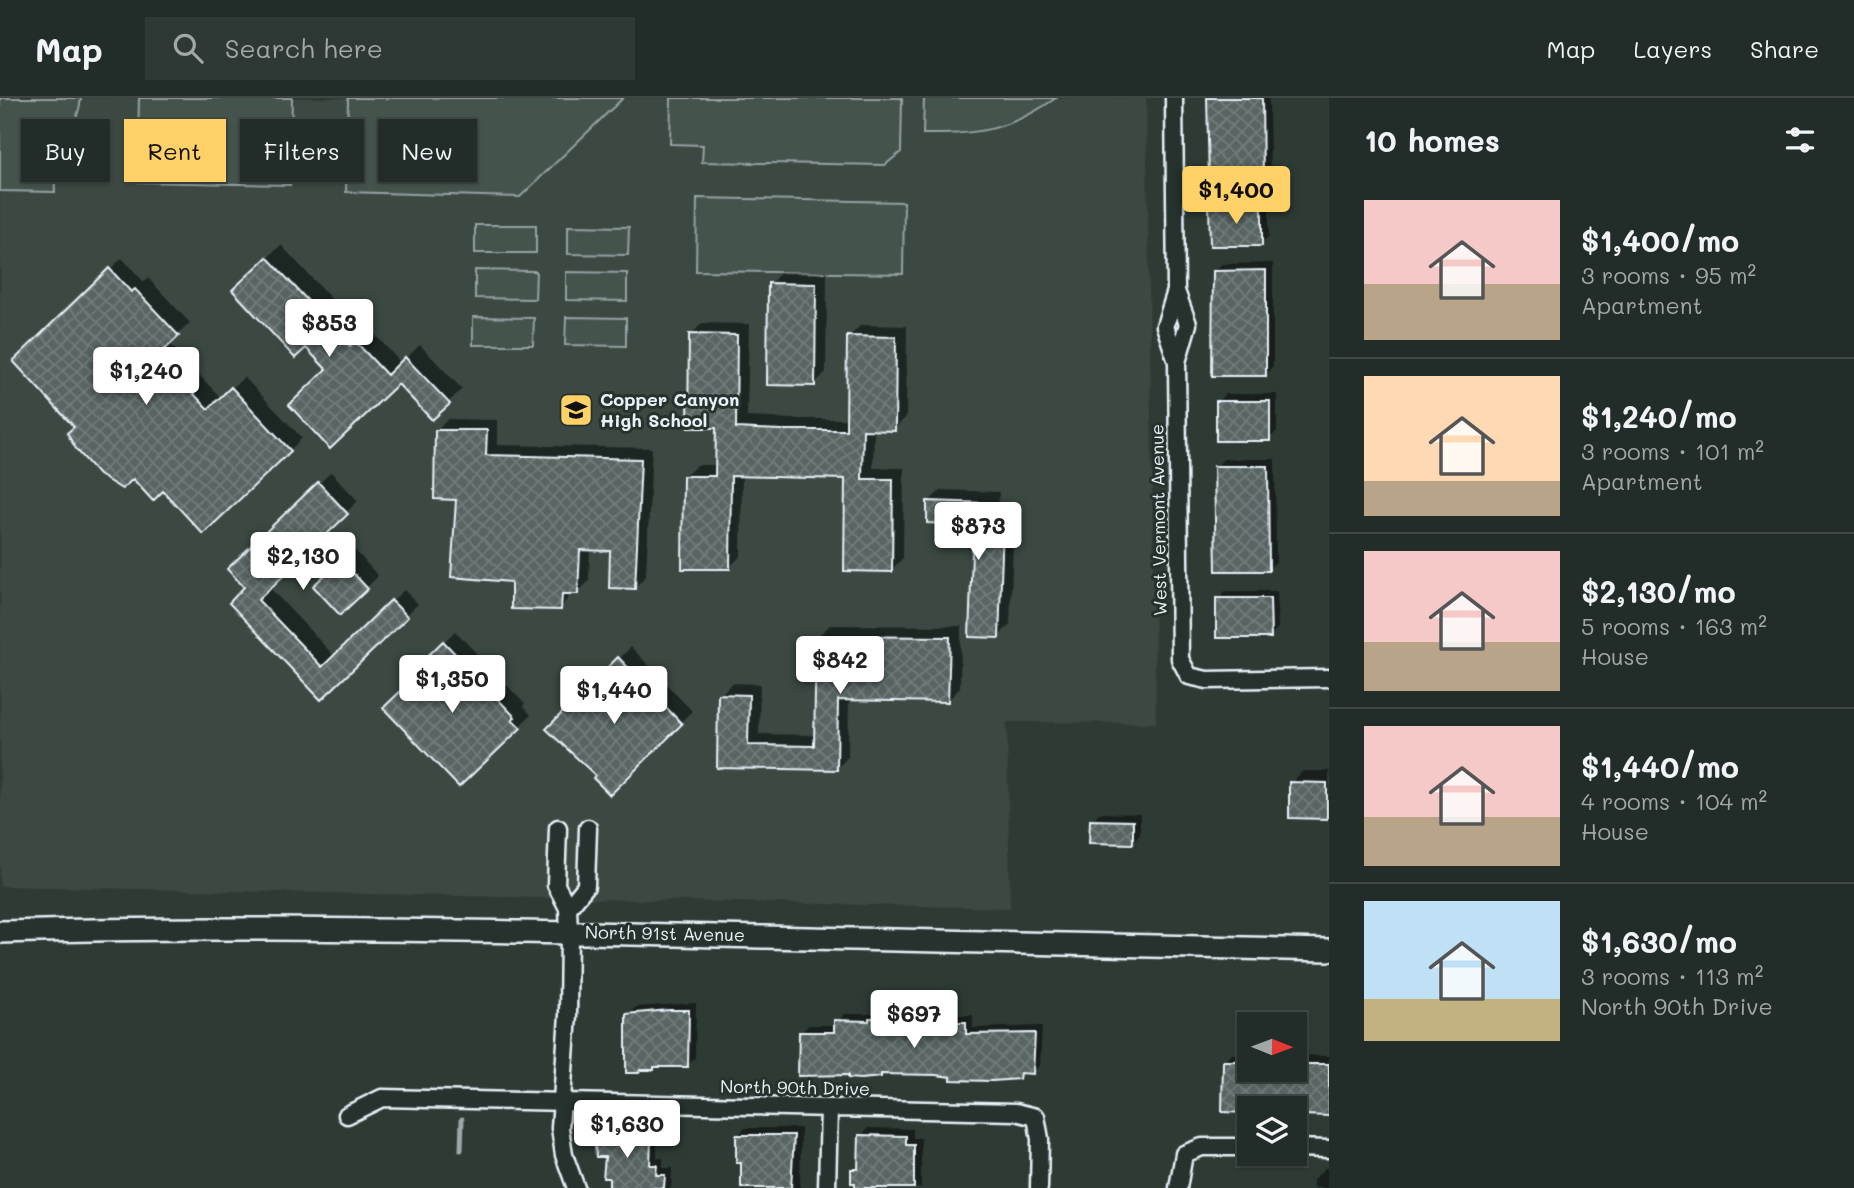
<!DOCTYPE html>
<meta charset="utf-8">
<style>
body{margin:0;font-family:Mali,sans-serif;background:#2e3834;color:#f1f3f6;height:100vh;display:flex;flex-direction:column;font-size:26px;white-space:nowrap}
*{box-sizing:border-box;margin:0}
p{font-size:23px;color:#a2a7a8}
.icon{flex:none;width:38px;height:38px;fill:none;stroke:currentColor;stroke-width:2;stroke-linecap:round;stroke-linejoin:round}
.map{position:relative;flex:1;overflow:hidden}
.details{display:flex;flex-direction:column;background:#222c28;width:525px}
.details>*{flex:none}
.banner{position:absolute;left:21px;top:21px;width:665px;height:63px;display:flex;gap:14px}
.needle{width:46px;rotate:91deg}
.controls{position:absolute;left:1237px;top:914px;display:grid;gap:14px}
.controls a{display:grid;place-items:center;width:70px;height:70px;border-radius:0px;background:#222c28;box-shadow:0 2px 5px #0004,0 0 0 2px #3f4845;font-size:35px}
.price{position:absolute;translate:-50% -60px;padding:0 16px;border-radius:7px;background:#fff;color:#222;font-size:23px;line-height:46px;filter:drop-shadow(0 2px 4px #0008)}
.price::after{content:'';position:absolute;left:50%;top:42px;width:21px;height:16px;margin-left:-10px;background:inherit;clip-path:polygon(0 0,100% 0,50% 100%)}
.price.active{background:#ffd166;color:#111}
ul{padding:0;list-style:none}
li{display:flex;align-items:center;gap:21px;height:175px;padding:0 35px}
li+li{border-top:2px solid #3f4845}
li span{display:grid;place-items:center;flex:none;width:196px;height:140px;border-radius:0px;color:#555}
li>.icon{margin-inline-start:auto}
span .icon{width:84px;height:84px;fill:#fffc;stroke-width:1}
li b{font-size:30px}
h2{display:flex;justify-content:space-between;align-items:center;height:84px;padding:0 35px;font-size:30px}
.tag{padding:0 24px;border-radius:0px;background:#222c28;box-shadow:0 2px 5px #0004,0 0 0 2px #3f4845;font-size:24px;line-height:63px}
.tag.active{background:#ffd166;color:#111}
header{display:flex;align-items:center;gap:42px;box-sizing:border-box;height:98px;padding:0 35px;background:#222c28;border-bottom:2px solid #3f4845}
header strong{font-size:33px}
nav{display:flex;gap:38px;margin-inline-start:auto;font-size:24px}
.search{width:490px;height:63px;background:#2e3834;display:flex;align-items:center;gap:18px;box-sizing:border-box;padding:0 24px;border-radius:0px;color:#a2a7a8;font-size:26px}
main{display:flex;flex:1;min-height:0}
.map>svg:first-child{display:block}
</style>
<header>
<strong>Map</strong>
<div class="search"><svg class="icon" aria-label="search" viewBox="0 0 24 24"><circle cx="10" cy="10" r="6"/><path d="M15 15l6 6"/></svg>Search here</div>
<nav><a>Map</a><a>Layers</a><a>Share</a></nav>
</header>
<main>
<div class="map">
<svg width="1329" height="1090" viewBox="0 0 1329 1090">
<defs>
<pattern id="building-cross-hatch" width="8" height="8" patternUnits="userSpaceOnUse" patternTransform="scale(1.75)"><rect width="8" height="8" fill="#596563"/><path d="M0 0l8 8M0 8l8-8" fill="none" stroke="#717c7a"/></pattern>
</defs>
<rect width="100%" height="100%" fill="#2e3b35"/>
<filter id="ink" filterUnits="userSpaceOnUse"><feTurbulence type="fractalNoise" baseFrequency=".0143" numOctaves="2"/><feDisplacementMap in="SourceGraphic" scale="14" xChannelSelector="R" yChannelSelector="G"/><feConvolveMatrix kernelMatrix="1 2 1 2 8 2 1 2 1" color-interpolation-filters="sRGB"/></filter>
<g filter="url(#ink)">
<path fill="#3b4843" d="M0,0H1146L1156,625L1007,624L1010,810L0,788Z"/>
<path fill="#45524e" stroke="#96a2a3" stroke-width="2" d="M0,0H81C78,27 62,51 40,66L54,67L55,94L0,93Z
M139,0H292L290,87L137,84Z
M348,0H623L520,99L346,94Z
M671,0H902L901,54L885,67L702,64L703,47L670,46Z
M924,0H1056C1010,32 978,37 923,36Z
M697,100L904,104L903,176L696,173Z
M475,127H536V155H475Z
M568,128L629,129L628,157L568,156Z
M475,172L536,173L535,201L475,200Z
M566,174L627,175V203L566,202Z
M473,219L534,220L533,247H473Z
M566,219L626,220V248L565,247Z"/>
<path fill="#0007" d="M1210,0H1269L1270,73L1262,80Z
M1219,101H1269V138L1261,146L1211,109Z
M281,147L364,236L370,231L401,265L420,247L462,291L432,320L398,284L328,271L247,179Z
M122,160L144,184L148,180L190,225L169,245L221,300L244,279L302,340L290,352L133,378L76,328L15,263Z
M1273,165V268L1266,276L1214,174L1222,166Z
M781,174L827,175L826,274L814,286L770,186Z
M702,225L749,226L747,319L793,321H848L849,239L861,227L907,228L906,319L894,331H874L873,370H904L903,460L891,472L847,379L742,377L741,458L729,469L685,378L697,367H717V328L691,237Z
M1225,296H1277V333L1269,341L1217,304Z
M448,321L497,322V347L652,350L646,478L635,489L612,451H590L589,483L578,494H572L561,510L513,482L458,400L437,332Z
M1223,361H1275L1276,464L1268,471L1216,369Z
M331,374L358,403L269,489L335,559L404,492L418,506L321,599L247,489L230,471Z
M941,392L999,394L998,415L1014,416L1010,526L999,538L975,425L929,403Z
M354,451L378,478L366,490L327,476Z
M1225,493H1277L1278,530L1270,538L1218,501Z
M830,527L961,528L960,590L948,602L849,600L848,659L836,671L718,668L720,597L732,585L760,586L759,636L816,637L818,538Z
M455,533L525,606L523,608L531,617L459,687L404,583Z
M631,549L692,613L610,694L598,677L548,631Z
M1303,673H1329V716L1326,719L1291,685Z
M1099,715L1140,716V736L1132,744L1092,723Z
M696,905L695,960L688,967H656L639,973L628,917L636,909Z
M921,908L939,909V917H973V930L1042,928L1040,967L1033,974H1024L1018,979L883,974L880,977L801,935L809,927H836L844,916H875L889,910Z
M1232,956H1250V971H1295V957L1329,958V1015H1295V1010L1225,963Z
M603,1024L649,1026V1036H657V1060H663V1070H672L671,1090H611L606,1058L595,1032Z
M745,1030H801L800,1090H743V1064L737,1038Z
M868,1030L913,1031V1040H921V1090H856L853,1072L860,1065L861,1038Z
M1325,1070H1329V1090H1313V1082Z"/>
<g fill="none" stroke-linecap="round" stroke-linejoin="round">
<path stroke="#9da8a9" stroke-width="5" d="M461,1052L462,1021"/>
</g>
<path fill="url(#building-cross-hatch)" stroke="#e8f1f8" stroke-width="2" d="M1207,0H1262L1263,82H1209Z
M1262,107V148H1210L1209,108Z
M267,159L350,248L355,243L387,277L405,259L450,306L432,322L398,286L330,351L289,307L326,271L306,250L295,260L232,192Z
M109,170L131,194L135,191L179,238L158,258L208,311L231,289L291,353L203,436L163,393L153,403L133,381L122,391L99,377L76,351L67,335L74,329L13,263Z
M1266,172V278H1212L1213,173Z
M768,185L816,186L815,288L767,287Z
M689,236L737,237L736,330L780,332H846L847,238L896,239L895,333L863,332L862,381H893L892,474L844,473L845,381L731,378L730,471H682L683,378H715L716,330H688Z
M1216,303H1270V343H1216Z
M435,332H487L486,357L641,361L635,491L609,490L610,453L580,452L578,496H562L561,512L511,511V484L451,479L456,402L434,401Z
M1214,368H1268L1269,473H1216Z
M318,384L348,416L258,502L322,569L391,502L408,519L321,602L229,505L244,489L227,471Z
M927,403L988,405L987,426L1003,427L999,540L969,539L973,427L927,425Z
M341,462L368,491L340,517L313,488Z
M1216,500H1270L1271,540H1216Z
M816,538L950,539L948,604L838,602L837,672L717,670L718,596L749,597L748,647L814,648Z
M443,543L515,619L512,621L521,630L459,689L383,610L406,588L402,583Z
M618,559L682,626L610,697L593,680L595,677L546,631Z
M1289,684L1327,685V721L1289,720Z
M1090,722L1133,723V746L1089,745Z
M669,912H689L688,969H654V972H640L639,975H626V916Z
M912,915L932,916V924H966V936L1035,935L1033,976L1020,975L1019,981L992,983L951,982V979L936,977L881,976V979L861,981L848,980V977L798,978L799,934H834V922L869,923V920H879V917Z
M1223,963H1250V971H1302V966H1329V1018L1301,1017V1010H1250V1015L1222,1014Z
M594,1031L642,1033V1043H651L650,1067H657L656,1077H665L664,1090H609V1080H603L605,1059H596Z
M736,1037H794L791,1090H741V1065H736Z
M859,1037L906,1038V1047H914V1090H855V1085H851V1071H858Z"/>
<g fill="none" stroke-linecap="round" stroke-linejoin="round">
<defs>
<path id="minor" d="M1174,0L1176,193L1165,228L1177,264
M1176,193L1188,226L1177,264L1180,561L1189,578L1207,582L1329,580
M558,730L556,787L568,810L569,835L568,917L560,1030L564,1057L576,1090
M568,810L586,788L588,730
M347,1017L382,1000L1016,1014L1036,1019L1040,1041L1039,1090
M1295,1050L1329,1051
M827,1090L829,1010
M1178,1090L1184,1056L1202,1049H1250"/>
<path id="major" d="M0,834C196,828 392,832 588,835C835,839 1082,845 1329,852"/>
</defs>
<use href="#minor" stroke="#e8f1f8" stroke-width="21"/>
<use href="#major" stroke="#e8f1f8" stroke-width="26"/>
<use href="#minor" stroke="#26332d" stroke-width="16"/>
<use href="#major" stroke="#26332d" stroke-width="21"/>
</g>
</g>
<defs>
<symbol id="school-square" viewBox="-11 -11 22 22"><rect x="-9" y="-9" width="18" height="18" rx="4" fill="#ffd166" stroke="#26332d"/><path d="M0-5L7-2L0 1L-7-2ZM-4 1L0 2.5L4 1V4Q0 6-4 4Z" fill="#111"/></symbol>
</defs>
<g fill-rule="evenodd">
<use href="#school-square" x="557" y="293" width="38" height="38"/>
</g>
<g text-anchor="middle" stroke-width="6" stroke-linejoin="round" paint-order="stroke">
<g font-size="18" font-weight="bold" fill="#e8f1f8" stroke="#26332d" text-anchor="start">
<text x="600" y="308">Copper Canyon<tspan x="600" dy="21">High School</tspan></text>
</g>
<g font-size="18" fill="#e8f1f8" stroke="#26332d">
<text transform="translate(1159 422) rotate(-91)" y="6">West Vermont Avenue</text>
<text transform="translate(665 836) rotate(1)" y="6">North 91st Avenue</text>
<text transform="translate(795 990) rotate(1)" y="6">North 90th Drive</text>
</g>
</g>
</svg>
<div class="controls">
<a><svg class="needle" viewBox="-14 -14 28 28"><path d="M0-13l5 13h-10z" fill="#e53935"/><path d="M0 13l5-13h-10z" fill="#a2a7a8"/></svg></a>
<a><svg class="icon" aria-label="layers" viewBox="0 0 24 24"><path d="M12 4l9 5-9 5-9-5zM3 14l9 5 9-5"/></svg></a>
</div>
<b class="price active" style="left:1236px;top:128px">$1,400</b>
<b class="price" style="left:329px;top:261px">$853</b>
<b class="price" style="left:146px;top:309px">$1,240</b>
<b class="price" style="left:978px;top:464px">$873</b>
<b class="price" style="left:303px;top:494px">$2,130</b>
<b class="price" style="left:840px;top:598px">$842</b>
<b class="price" style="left:452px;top:617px">$1,350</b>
<b class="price" style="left:614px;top:628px">$1,440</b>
<b class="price" style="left:914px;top:952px">$697</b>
<b class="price" style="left:627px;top:1062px">$1,630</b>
<div class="banner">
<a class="tag">Buy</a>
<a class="tag active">Rent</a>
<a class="tag">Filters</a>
<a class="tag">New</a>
</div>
</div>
<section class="details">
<h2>10 homes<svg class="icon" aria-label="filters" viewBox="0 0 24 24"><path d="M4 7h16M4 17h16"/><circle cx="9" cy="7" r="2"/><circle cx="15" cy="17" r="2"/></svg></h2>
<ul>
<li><span style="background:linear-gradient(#f6c9c9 60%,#b9a48a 0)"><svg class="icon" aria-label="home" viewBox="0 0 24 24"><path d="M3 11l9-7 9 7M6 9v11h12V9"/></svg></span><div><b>$1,400/mo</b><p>3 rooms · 95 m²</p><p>Apartment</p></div></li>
<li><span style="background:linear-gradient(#ffd9b3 75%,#b9a48a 0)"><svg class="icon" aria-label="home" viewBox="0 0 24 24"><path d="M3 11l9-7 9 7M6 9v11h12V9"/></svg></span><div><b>$1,240/mo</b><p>3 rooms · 101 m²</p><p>Apartment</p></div></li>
<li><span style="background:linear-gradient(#f6c9c9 65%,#b9a48a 0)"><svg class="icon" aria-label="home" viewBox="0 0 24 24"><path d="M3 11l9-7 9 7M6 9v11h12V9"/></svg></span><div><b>$2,130/mo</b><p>5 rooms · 163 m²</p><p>House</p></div></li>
<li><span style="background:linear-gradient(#f6c9c9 65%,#b9a48a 0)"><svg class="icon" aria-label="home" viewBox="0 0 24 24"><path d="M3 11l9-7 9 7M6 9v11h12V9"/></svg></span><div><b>$1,440/mo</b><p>4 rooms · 104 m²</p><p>House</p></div></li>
<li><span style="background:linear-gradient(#bfe0f5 70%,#c2b280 0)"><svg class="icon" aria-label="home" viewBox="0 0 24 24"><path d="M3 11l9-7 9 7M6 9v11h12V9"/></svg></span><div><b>$1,630/mo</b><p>3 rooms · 113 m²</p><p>North 90th Drive</p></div></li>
</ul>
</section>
</main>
